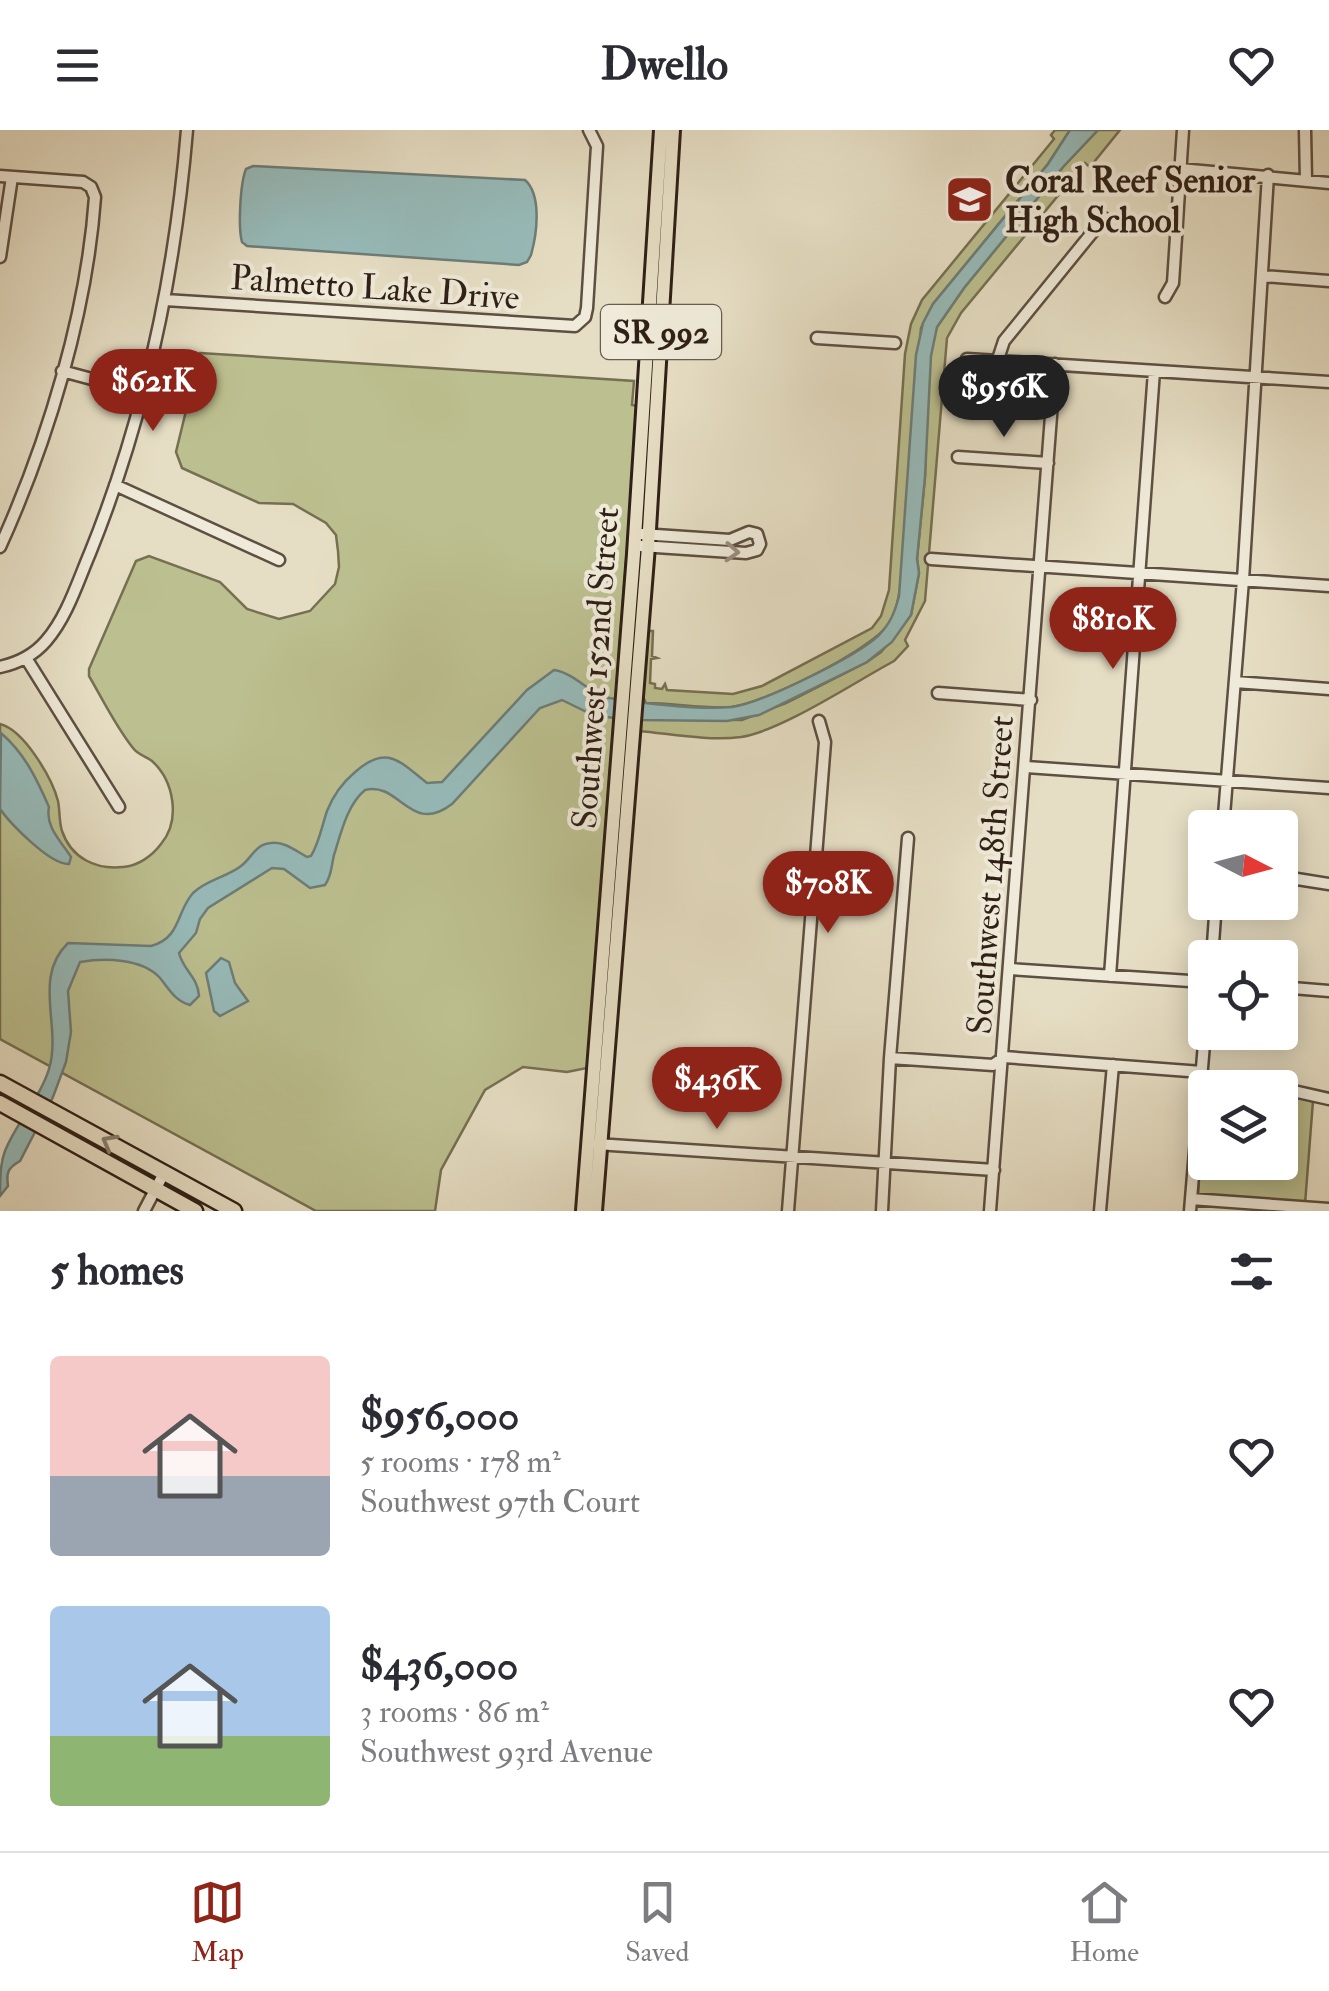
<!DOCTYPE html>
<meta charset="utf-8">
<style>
body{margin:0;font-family:"IM FELL Double Pica",serif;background:#f7f7f7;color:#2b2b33;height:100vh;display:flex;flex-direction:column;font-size:38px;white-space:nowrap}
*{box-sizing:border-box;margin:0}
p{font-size:32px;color:#7c7c81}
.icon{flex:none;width:55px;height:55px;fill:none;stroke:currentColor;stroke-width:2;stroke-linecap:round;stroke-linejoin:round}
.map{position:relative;height:1081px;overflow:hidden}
.side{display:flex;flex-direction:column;background:#fff;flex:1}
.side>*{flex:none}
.needle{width:65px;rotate:96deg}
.buttons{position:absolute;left:1188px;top:680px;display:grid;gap:20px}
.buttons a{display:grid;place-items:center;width:110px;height:110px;border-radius:10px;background:#fff;box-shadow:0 5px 25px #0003;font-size:50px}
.price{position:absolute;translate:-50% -85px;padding:0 22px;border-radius:35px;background:#8f2418;color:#fff;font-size:32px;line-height:65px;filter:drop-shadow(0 2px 5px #0008)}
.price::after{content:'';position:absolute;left:50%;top:60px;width:30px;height:22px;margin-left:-15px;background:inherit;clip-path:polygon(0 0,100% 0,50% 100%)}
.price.active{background:#222;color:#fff}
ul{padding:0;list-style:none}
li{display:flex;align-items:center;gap:30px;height:250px;padding:0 50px}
li span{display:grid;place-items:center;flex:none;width:280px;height:200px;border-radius:10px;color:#555}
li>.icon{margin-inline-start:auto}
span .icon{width:120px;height:120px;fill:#fffc;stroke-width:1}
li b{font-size:42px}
h2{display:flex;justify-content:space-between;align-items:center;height:120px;padding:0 50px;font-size:42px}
header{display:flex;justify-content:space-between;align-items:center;height:130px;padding:0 50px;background:#fff;font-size:45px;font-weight:700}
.tabs{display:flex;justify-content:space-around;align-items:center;height:140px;border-top:2px solid #e1e1e2;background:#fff;font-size:28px;color:#7c7c81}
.tabs a{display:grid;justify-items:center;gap:5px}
.tabs .active{color:#8f2418}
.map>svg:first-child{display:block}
</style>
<header><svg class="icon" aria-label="menu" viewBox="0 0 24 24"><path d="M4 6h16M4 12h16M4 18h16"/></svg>Dwello<svg class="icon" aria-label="heart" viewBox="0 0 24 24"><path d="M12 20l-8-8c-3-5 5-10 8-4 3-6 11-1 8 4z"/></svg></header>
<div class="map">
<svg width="1329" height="1081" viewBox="0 0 1329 1081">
<rect width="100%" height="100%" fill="#e6dec4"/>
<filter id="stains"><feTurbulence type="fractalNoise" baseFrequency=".002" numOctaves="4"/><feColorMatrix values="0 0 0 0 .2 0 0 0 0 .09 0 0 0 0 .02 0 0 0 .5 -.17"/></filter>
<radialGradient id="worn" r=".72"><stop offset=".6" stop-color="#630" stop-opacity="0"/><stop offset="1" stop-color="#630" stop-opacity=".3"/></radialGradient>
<path fill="#bcbf8f" stroke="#766f52" stroke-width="2.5" d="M1055,0H1070L1048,34L933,174L921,198L901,450C899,466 897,481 888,495C870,520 764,574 731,577C704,579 674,573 646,573L642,565L647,501H653L652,526L657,528L651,529L650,553L655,554V558L662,559L665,554L667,560L733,564L762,556L872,498L881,486L889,460L905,224L911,194L922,170L1054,9L1051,5Z
M1098,0H1120L1090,37L1085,33L961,183L947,208L925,471L905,510L908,516L894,531C855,552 781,601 741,607C708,611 672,604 639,601L641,589H645L742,590L786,573L867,532L881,522L911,485L919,443L917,429L925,347L927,267L932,212L937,197L964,158L1063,37Z
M200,223L634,251L632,275L638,276L587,938L567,942L523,937L485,960L441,1040L435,1081H316L0,909V594C24,600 52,648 58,671C60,681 59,692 62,701C71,728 96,740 123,737C138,736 152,726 161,714C181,690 174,651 152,631C146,626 138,625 133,618C116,597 103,570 89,546V539L136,431L149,426L220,452L247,479L279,489L310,481L335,454L339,437L338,421L336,405L326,393L293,374L259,373L182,338L176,322Z
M1205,959V1032H1280V961L1313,971L1305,1074L1198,1065Z"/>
<path fill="#97bbba" stroke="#6d7d78" stroke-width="2.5" d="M1070,0H1098L1063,37L964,158L937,197L931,226L925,347L917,429L919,443L911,485L892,512L867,532L759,585L727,591L637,590L595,586L562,570L540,578L452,674C410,706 400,651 365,660C347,675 341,703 334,725C331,737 332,745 325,755L310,758L284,739L272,738L208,778L200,789L196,803L179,823C183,840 198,847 199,866L190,875C174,870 170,860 160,848C142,828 104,828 80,832L68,861L71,902L66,932L53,967L20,1031C8,1038 6,1042 8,1056L0,1066C0,1051 0,1034 5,1021C16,993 40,968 49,939C62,896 32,848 68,813L151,816C181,808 176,782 193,763C206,750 227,747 241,736C252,728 255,714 271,713C284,711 296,721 307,727L311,726C319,713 322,696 327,681C333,666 341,654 354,643C386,614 398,630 427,653L442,652L527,560L554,540C575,543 591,565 609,568C642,573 698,580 732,577C762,573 855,527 878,506C890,494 895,482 899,466L916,225L923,193L933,174L1048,34Z
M253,36L525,50C542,65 537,104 531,125L527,132L519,135L247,116L242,112C238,98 240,54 246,39Z
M1,603C24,623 36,647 49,677C45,697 61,711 71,727L69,734C50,735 10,693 0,679Z
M221,828L229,832L235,853L248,871L220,886L214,881L206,843Z"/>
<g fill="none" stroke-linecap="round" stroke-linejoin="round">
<defs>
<path id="minor" d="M1305,0L1306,50
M1180,39L1329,53
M0,46L83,52L91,57L95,67C87,182 48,311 0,417
M0,127L12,47
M1262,146L1329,151
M1165,167L1173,153L1183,0
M165,170L575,196L585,187L587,178L597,16L589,0
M817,208L895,213
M967,229L1329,252
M998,229L1004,211L1104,88
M62,241L144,263
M958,327L1048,333
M115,355L279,430
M641,416L746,423L757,420L760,414L757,404L749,402L730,410L641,404
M931,429L1329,456
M26,528L119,677
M0,537C18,533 34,525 46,511C67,487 78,451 90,423C145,287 175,145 187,0
M1235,552L1329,559
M938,563L1031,570
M1026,637L1329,658
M1223,698L1243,450L1268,45
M1297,749L1329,754
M1212,828L1216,772
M1010,839L1205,852
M1110,846L1154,241
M1280,857L1329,861
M890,928L993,935L1004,927L1202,942
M1200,953L1275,958
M1280,958L1329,969
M596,1014L994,1040
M1191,1069L1329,1079
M144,1081L164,1043
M788,1081L825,612L819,591
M882,1081L890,928L908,708
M990,1081L1055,234
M1100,1081L1113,935
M1190,1081L1205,902"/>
<path id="major" d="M583,1081L634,424L661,0
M595,1081L648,416L673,0"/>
<path id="highway" d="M0,953L234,1081
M0,973L195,1081"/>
</defs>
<use href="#minor" stroke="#5d4f42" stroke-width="15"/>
<use href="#major" stroke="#2f1f16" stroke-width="18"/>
<use href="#highway" stroke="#2f1f16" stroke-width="19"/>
<use href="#minor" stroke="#efead9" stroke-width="10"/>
<use href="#major" stroke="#e6dec4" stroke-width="12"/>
<use href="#highway" stroke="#e6dec4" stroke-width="14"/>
</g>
<defs><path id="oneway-chevron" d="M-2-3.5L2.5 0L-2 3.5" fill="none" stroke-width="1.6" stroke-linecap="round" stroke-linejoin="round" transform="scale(2.5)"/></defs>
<use stroke="#998f81" href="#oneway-chevron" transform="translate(732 422) rotate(3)"/>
<use stroke="#8a7e6d" href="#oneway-chevron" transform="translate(109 1012) rotate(-151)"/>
<defs>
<symbol id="school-square" viewBox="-11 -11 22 22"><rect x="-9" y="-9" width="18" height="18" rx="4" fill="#8f2418" stroke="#efead9"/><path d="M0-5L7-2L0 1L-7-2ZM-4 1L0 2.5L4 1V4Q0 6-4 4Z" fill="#fff"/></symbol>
</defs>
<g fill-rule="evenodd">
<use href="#school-square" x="942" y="42" width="55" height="55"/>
</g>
<g text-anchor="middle" stroke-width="8" stroke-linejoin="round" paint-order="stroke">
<rect fill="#efead9" stroke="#695c50" stroke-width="2.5" x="601" y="175" width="120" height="54" rx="8"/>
<g font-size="32" font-weight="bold" fill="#2f1f16">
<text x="661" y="213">SR 992</text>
</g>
<g font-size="35" font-weight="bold" fill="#2f1f16" stroke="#efead9" text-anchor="start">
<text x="1005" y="62">Coral Reef Senior<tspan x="1005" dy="40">High School</tspan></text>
</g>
<g font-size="35" fill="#2f1f16" stroke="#efead9">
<text transform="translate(375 157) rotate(4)" y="12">Palmetto Lake Drive</text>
<text transform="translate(595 538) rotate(-86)" y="12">Southwest 152nd Street</text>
<text transform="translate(990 745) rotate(-86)" y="12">Southwest 148th Street</text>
</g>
</g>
<rect width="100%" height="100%" filter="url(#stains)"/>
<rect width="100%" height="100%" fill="url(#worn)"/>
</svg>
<div class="buttons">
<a><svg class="needle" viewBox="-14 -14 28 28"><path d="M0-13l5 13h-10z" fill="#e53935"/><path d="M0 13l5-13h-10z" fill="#7c7c81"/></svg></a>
<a><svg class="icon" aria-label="locate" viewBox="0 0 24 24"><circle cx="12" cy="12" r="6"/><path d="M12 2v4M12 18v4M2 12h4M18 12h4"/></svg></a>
<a><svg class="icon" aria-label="layers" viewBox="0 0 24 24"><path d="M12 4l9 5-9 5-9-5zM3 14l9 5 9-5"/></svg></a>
</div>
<b class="price" style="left:153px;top:304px">$621K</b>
<b class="price active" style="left:1004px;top:310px">$956K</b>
<b class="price" style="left:1113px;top:542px">$810K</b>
<b class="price" style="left:828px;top:806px">$708K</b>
<b class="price" style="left:717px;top:1002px">$436K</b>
</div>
<section class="side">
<h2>5 homes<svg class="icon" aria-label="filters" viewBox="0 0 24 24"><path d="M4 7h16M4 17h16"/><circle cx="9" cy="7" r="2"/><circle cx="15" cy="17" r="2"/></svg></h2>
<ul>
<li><span style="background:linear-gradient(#f6c9c9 60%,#9aa5b1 0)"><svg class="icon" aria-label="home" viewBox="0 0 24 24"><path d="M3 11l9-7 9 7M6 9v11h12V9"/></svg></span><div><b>$956,000</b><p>5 rooms · 178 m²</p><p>Southwest 97th Court</p></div><svg class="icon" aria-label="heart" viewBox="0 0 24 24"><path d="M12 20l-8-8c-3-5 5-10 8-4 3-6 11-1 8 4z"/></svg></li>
<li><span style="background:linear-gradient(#a9c7e8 65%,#8fb573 0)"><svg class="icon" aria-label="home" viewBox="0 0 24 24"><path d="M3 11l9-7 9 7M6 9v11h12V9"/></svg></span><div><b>$436,000</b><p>3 rooms · 86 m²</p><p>Southwest 93rd Avenue</p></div><svg class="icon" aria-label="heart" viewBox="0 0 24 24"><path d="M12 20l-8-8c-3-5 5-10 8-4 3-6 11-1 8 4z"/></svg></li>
</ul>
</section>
<nav class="tabs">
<a class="active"><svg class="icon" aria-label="map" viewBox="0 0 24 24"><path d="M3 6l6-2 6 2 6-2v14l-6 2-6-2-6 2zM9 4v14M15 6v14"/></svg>Map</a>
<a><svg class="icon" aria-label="saved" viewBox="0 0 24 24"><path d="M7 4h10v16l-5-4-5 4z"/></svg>Saved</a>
<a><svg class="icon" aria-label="home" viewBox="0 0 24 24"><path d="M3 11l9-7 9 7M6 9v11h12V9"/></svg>Home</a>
</nav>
